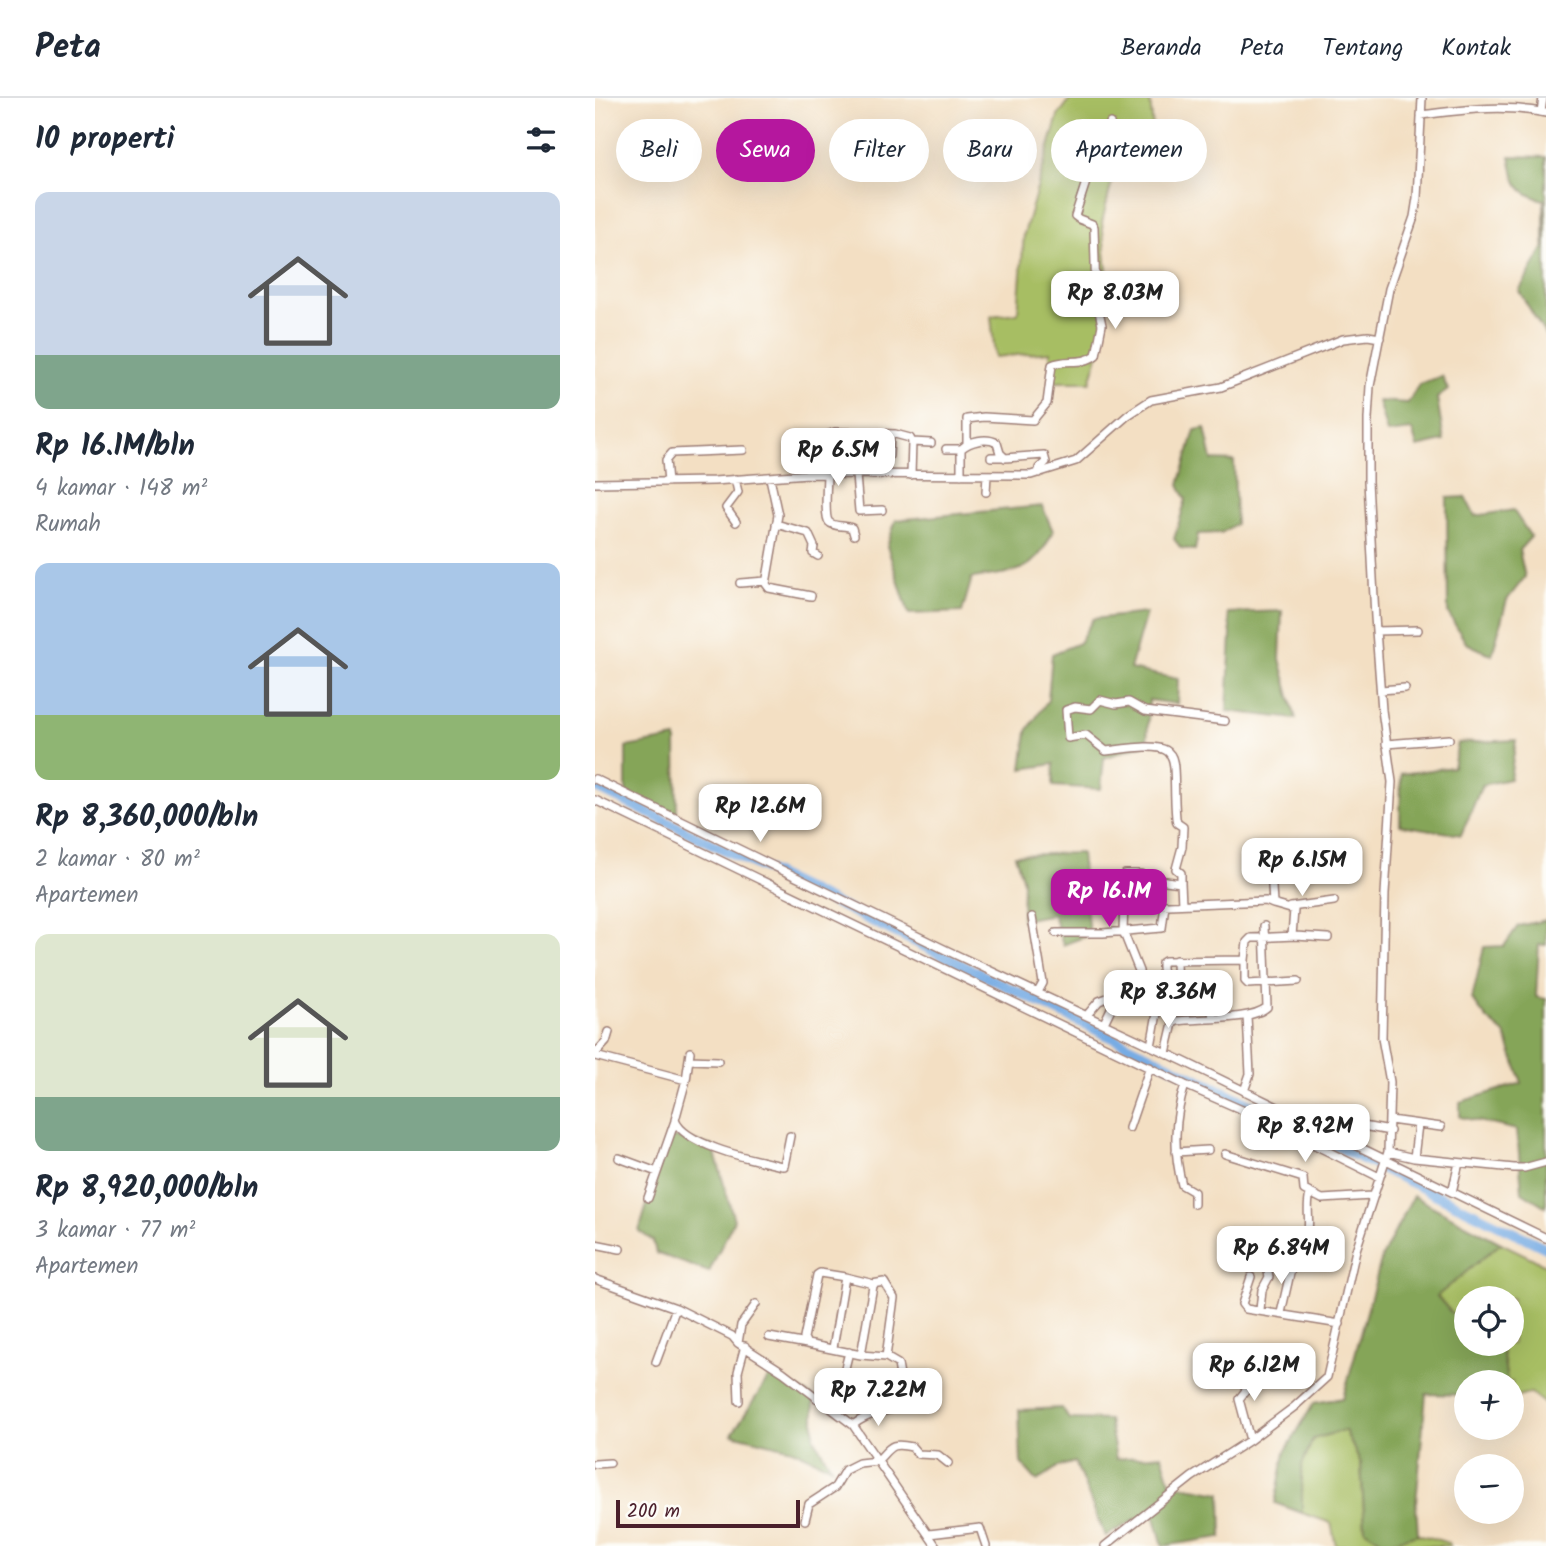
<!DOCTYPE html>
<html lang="id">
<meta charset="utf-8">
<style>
body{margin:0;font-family:Kalam,sans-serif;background:#f2f2f3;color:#1f2937;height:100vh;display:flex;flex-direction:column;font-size:26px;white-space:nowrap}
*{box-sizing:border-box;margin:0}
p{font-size:23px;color:#747a83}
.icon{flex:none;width:38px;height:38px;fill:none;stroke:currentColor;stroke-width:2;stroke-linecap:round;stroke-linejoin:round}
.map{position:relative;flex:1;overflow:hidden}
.panel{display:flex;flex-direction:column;background:#fff;width:595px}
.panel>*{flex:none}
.banner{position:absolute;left:21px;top:21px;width:665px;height:63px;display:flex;gap:14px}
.controls{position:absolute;left:859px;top:1188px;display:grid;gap:14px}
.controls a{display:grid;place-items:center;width:70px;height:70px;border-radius:50%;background:#fff;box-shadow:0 7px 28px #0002;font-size:35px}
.scale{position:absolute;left:21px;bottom:18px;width:184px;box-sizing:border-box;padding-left:7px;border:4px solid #4a1f2b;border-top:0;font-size:19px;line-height:24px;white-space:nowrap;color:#4a1f2b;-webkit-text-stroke:5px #fdfcf7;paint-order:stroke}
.price{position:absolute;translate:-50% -60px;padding:0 16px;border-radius:14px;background:#fff;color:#222;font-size:23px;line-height:46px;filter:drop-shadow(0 2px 4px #0008)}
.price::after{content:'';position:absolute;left:50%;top:42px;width:21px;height:16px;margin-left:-10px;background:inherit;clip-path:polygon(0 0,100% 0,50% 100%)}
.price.selected{background:#b5179e;color:#fff}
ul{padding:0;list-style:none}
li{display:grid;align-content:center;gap:14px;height:371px;padding:0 35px}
li span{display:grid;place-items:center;height:217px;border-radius:14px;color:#555}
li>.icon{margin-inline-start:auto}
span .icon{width:126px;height:126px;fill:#fffc;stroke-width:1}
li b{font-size:30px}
h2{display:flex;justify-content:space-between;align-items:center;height:84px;padding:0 35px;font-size:30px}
.chip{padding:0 24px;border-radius:32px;background:#fff;box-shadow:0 7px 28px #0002;font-size:24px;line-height:63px}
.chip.selected{background:#b5179e;color:#fff}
header{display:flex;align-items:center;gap:42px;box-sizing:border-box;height:98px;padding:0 35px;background:#fff;border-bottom:2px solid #e0e1e3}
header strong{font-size:33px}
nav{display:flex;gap:38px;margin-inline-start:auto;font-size:24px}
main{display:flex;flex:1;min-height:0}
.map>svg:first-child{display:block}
</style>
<header>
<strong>Peta</strong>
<nav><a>Beranda</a><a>Peta</a><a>Tentang</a><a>Kontak</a></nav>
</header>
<main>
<section class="panel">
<h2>10 properti<svg class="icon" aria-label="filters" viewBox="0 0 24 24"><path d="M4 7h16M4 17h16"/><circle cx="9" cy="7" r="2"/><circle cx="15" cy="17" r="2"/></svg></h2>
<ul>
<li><span style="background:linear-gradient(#c9d6e8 75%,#7fa58c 0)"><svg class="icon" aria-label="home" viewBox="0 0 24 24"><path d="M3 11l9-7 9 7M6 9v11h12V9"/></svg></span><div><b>Rp 16.1M/bln</b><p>4 kamar · 148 m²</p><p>Rumah</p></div></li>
<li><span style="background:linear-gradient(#a9c7e8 70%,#8fb573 0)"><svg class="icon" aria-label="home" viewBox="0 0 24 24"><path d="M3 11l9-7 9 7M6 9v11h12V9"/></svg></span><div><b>Rp 8,360,000/bln</b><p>2 kamar · 80 m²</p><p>Apartemen</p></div></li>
<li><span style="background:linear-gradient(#dfe7d0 75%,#7fa58c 0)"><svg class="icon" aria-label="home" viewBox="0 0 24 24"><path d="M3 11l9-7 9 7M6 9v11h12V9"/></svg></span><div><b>Rp 8,920,000/bln</b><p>3 kamar · 77 m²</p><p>Apartemen</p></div></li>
</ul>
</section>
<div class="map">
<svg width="951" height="1448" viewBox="0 0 951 1448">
<rect width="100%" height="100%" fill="#fdfcf7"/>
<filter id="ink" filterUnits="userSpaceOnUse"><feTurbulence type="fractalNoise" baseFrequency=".0143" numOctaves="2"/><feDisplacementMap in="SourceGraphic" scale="14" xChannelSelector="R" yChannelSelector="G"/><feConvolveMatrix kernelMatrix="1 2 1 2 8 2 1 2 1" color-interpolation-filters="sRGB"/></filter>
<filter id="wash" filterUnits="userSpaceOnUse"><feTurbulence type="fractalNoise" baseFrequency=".00686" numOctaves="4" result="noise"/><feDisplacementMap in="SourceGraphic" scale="28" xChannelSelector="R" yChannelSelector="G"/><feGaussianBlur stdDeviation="1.57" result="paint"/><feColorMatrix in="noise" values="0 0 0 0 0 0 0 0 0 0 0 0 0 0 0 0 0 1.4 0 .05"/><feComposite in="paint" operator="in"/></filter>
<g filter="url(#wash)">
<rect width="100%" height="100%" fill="#f3dfc3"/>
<path fill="#a7be63" stroke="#786e47" stroke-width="2" d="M476,0H550L555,3L559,39L552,72L520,71L507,124L514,193L506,248L495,284H456L455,254L400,259L396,218L423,215L429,136L463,18Z
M906,1145L951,1167V1307L936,1295L917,1299V1284H912L906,1246H917V1200H872L871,1226H866L841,1198Z
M750,1332L766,1366L770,1432L790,1444L823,1436L854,1445L855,1448H741L736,1425L707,1415V1367L718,1340Z"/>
<path fill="#85a559" stroke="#686242" stroke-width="2" d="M915,58L951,59V238L924,193L949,149V102C922,96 919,83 915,58Z
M847,278L853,292L842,300L849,343L822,349L817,332L792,335L783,303L813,305L824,286Z
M610,330L617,362L639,363L641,426L626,435L603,436L600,452L586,450L579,441L591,401L584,387L600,332Z
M870,399L880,418L918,412L936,439L924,452L930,479L912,502L897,557L871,545L853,515L852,400Z
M447,408L458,433C439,477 419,474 377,480L367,514L314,516L292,448L301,422Z
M687,513L685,561L701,621L632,613L636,536L633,515Z
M551,515L535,571L583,581L582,606L554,602L552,645L509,660L506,691L458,688L459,666L427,671L432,633L453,602L457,556L484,545L498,521Z
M81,640L82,715L31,696V649Z
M921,642L915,681L887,687L866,737L805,727L806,676L858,669L863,645Z
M486,755L494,837L468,847L458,816L427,822L428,783L420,757Z
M951,822V847H944L941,899L951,901V1109L927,1094L922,1032L865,1019V1004L927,985L910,936L892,921L877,901L889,849L909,848L923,828Z
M73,1038L118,1048L139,1122L114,1174L61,1155L58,1143L44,1133Z
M818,1098L906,1145L842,1198L866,1226H871L872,1246H906L912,1284H872L871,1297L831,1296L821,1405L823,1436L790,1445L770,1432L766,1366L750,1332L718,1341L707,1367V1415L680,1405L690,1354L719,1305L748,1300L787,1159Z
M176,1276L219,1299V1340L236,1369L197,1351L137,1336Z
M467,1310L474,1321L514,1322L521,1361L567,1357L576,1386L626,1395L627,1439L568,1448L558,1413L510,1438L480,1364L463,1369L442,1383L426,1365L424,1312Z"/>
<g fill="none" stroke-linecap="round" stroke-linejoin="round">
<path stroke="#77ace4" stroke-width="10" d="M0,689L951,1150"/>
</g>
</g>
<g filter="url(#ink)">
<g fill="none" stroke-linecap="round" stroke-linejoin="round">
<defs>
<path id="minor" d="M946,14L948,0
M826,17C868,12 909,6 951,15
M372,346V321L389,319L438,322L452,305L457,267C471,260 487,268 501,257L507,227L501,199L499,129L497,126L484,121L480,118L491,84L515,25
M351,351H366
M261,355L272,358L275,377
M294,358L295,336
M396,359H408
M213,376C214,357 220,340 240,334L300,336L315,340L317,344
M232,376C232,385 229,419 234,424C238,429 250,427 257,430L259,437
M261,377L264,413L287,412
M316,377L317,344L336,345
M366,377V351C375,343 391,339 402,345L405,355L410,360L449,357L451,364L444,370V375
M175,380L183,417L171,486L174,490L216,498
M140,381L143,394L131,410L141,424
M73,384L71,362L77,355L148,352
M0,385L119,383L213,376L436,377L481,363L533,317L556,302L626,289L748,241L773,238L785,240
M391,394L392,377
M181,426L213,435L219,448L218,455L223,458
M145,485L171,483
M781,533L823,532
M786,592L810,590
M791,646L854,641
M0,681L353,853L588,963L951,1140
M0,702L590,987L670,1022L784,1079
M676,771L678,806L699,812L697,838
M586,785L587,806
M529,806L549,808L671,803L678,806
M696,809L739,803
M437,819L448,885L443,894
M461,835H508L567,830L570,807
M650,862L652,844L656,840L700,838L733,840
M572,900L567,870V865L570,863L650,862V883L653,886L703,883
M582,900L587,903L615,901L618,920
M492,917L504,903L523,896
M509,925L523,896L545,885L544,873L528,833L530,776H546L548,780L586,785V775L581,771L587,749L588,729L582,725L581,720C575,653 596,641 511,653L491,637L473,640L471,612L480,609L496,611L505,602L521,606L534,604L550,613L630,623
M556,948L563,910L571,906L572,900H582L581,862
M571,955L578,925L582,923C604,920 657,923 672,909L669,828
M0,956L11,944L14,934
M0,958L91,982L95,954
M94,962L123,963
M91,982L80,1022C89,1048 161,1062 187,1068H189L195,1038
M590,987C579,1021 578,1052 587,1087L599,1094V1106
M649,993L655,976L652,918
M709,1022L725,1020L795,1033
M795,1022L846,1029
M534,1030L555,969
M581,1054L613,1052
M793,1054L819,1060L919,1070H929L951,1064
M630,1056L708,1080L709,1092L727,1101L777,1098
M24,1060L62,1074
M819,1060L823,1026
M857,1094L864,1065
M53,1100L80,1023
M0,1146L25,1151
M698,1159L735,1161
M250,1179L225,1175L222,1177L209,1240L212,1246L266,1257L291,1259L299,1200L289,1184L277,1186
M656,1179L647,1206L651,1211L745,1226
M0,1181L81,1210L137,1238L143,1245L188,1274L258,1327L341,1448
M665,1212L667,1192L674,1179L670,1157L675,1152L703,1140
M686,1215L703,1140L713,1133C715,1120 711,1110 715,1096
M174,1239L212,1246
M143,1245L146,1227L161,1206
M238,1250L250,1179L275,1185L278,1188L266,1257
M61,1264L81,1210
M652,1275V1291L644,1301L655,1342
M221,1300L247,1282L254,1254
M144,1303L143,1274L150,1248
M310,1309L339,1308
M258,1327C273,1315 292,1312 310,1309L303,1266L291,1259
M0,1366L15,1365
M210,1422L214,1406L240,1389L250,1372L264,1365L282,1363C296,1349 295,1344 317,1349L323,1356L343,1357L353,1365
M334,1436L385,1430L391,1448
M510,1448L597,1379L655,1342L699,1309L732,1279L761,1152L793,1054L795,984L787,940L790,796L797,684L787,612L780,519L773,383V321L775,288L794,191L819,119L822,100L827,0"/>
</defs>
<use href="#minor" stroke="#9e7f77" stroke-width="10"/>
<use href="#minor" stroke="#fff" stroke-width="7"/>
</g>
</g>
</svg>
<div class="controls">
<a><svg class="icon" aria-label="locate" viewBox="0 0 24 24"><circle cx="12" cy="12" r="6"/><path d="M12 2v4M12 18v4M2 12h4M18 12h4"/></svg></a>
<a>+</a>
<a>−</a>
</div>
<div class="scale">200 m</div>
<b class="price" style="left:520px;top:233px">Rp 8.03M</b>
<b class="price" style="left:243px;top:390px">Rp 6.5M</b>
<b class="price" style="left:165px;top:746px">Rp 12.6M</b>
<b class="price" style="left:707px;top:800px">Rp 6.15M</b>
<b class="price selected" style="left:514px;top:831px">Rp 16.1M</b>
<b class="price" style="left:573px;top:932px">Rp 8.36M</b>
<b class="price" style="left:710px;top:1066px">Rp 8.92M</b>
<b class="price" style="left:686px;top:1188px">Rp 6.84M</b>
<b class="price" style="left:659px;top:1305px">Rp 6.12M</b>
<b class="price" style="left:283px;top:1330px">Rp 7.22M</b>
<div class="banner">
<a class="chip">Beli</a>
<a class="chip selected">Sewa</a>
<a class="chip">Filter</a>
<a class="chip">Baru</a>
<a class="chip">Apartemen</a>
</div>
</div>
</main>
